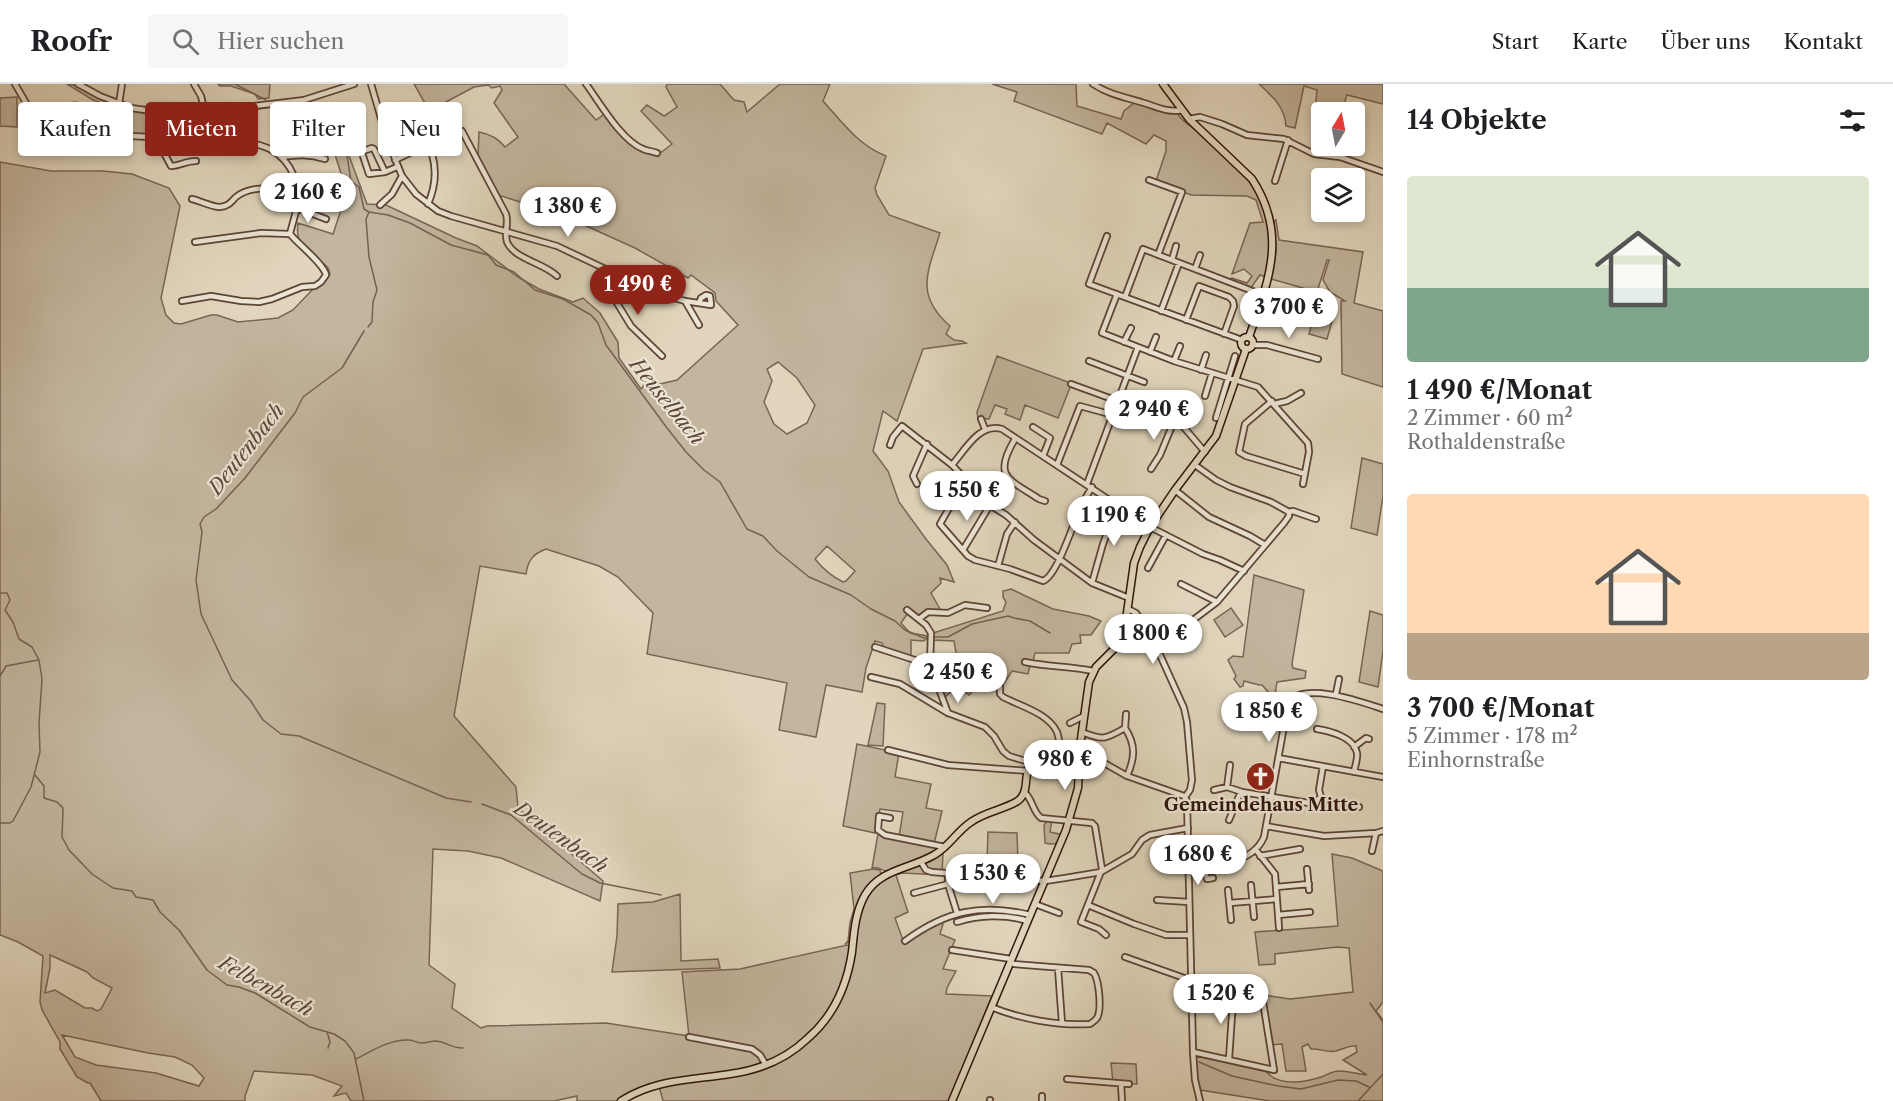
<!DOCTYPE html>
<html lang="de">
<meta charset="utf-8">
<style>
body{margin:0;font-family:"Libre Caslon Text",serif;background:#f6f6f6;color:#202124;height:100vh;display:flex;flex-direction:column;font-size:22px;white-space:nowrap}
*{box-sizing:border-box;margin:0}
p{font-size:20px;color:#757577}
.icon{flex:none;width:33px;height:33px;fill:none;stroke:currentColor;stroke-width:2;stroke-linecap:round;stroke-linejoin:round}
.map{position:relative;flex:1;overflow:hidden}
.side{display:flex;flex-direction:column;background:#fff;width:510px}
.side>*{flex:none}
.banner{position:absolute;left:18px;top:18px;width:570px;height:54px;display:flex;gap:12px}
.needle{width:39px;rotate:10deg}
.controls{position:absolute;left:1311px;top:18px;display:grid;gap:12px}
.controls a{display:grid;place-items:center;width:54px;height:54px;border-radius:6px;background:#fff;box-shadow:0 3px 9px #0003;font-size:30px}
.price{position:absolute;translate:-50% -51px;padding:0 14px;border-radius:21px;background:#fff;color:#222;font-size:20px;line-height:39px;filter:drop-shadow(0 2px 3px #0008)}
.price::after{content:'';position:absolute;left:50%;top:36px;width:18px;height:14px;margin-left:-9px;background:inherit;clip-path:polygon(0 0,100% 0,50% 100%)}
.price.on{background:#8f2418;color:#fff}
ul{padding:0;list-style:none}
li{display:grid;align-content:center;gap:12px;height:318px;padding:0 24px}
li span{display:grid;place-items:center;height:186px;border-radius:6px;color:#555}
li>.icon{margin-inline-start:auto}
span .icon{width:108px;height:108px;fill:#fffc;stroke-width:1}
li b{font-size:26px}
h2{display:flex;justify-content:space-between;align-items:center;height:72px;padding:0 24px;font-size:26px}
.pill{padding:0 21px;border-radius:6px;background:#fff;box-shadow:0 3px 9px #0003;font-size:21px;line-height:54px}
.pill.on{background:#8f2418;color:#fff}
header{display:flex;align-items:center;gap:36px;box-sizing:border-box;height:84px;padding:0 30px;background:#fff;border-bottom:2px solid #e0e0e0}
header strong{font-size:28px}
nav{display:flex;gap:33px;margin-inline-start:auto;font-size:21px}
.search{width:420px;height:54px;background:#f6f6f6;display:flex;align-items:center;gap:15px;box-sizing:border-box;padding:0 21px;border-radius:6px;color:#757577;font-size:22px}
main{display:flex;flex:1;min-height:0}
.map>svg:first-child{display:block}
</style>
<header>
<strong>Roofr</strong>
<div class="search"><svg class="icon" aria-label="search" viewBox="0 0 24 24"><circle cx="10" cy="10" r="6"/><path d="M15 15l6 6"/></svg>Hier suchen</div>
<nav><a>Start</a><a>Karte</a><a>Über uns</a><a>Kontakt</a></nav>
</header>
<main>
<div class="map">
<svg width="1383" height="1017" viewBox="0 0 1383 1017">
<rect width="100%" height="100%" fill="#e1d6bd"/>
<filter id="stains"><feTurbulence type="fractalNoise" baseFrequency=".00333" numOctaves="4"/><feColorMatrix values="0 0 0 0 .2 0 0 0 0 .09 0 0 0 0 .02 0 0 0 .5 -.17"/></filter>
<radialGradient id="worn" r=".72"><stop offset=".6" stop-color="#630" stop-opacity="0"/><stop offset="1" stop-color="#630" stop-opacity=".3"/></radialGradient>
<path fill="#c3b59e" stroke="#796554" stroke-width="1.5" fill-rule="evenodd" d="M67,0C79,0 93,12 105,17C121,24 138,28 155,31L159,34L164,45L150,52L120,51L122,44L118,39L121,34L120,26L93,16Z
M218,0H270L269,14L258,15L255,10L231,2H220Z
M414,0H564L596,36L606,29L640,66L659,70L672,60L641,27L647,21L664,32L677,23L666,3L667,0H720L734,16L744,18L747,28L780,0H830L823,17C842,38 858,61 886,72L875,104L877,111L889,131L940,149C928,187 914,211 950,242L946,250L954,256L962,257L966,259L923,265L897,337L883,327L873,367L888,387L899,418L926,455L947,481L954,498L940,494L941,499L931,509L940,525L939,529C930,527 926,528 918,533L908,529L901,539L910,549L928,552L929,554L923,557L911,556V573L884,564L882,559L875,557L866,584L862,608L826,601L816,653L779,646L787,599L647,570L653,529L618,493L599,482L546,465C533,470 528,476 526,490L480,482L454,632L516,703L518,724L603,797L600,817L501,774L468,767L433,765L429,881L455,900L452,924L481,944L487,942L606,939L689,952L682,888L740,885L847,861L850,863L842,901L826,931L807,954L781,971L754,984L670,996L618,1017H577V1012L554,1017H351L346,1009L334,1012L342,1002L312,991L254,987L245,1012V1017H101L90,999H88L77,993L60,965V958L42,926L40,918L43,872L18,858L0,851V78L51,87H103L132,90L169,104L180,122L161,214L166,231L174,239L181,240L211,231H217L238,238L278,234L293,226L313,205L322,201L330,190L328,184C313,168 294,165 298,139L333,150L347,108L331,58L322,44L334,40L345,61L367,120L386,121L456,154L477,162L518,193L539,205L573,218L583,214L600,229L618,258L619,274L641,305L649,295L660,300L677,296L738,241L716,217L715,209L691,191L688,194L635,164L562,131L498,111L478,73L479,48C490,50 498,54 505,63L518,53L494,19L502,6L500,2L492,4L488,1L474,3L429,27L447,57L427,69L416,67L415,53L412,40L426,21ZM778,278L797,294L815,321L807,339L787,350L774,340L764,318L772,297L767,285ZM827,462L855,487L846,497L843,498C831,492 823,485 815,475ZM50,871L87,888L93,894L112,904L101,925L97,927L92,924H85L55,906L45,909L50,884ZM62,951L148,969L175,973L192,981L204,994L199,1002L156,989L96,981L75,973Z
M992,0H1076L1077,22L1121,35L1124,27L1135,18L1177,29C1181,38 1194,43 1201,50C1234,81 1274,110 1271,161C1270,171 1267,182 1266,193L1260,191L1250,205L1226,196L1232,194L1247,199L1252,192L1244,185L1232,190L1250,139L1263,138L1256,116L1247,112L1191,111L1156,97L1166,67V57L1154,51L1146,60L1107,39L1102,50L1014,17L1017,8Z
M1259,0H1383V20L1347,11L1345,16L1348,28H1322L1321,36L1318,32L1316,17L1317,6L1304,2L1295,44L1286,42C1285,23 1272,12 1259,0Z
M17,13V43L0,42V14Z
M76,18L78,29L57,33L55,22Z
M1276,136L1279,156L1363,168L1354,219L1383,227V303L1342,290L1341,217H1345L1330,208L1323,196L1329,176H1327L1317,208L1271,195L1276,167L1274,137Z
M1319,215L1337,220L1327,255L1309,250Z
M997,272L1068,298V300L1071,301L1058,334L1025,321L1020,336L1005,330L1007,325L995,321L989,335L978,334L977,328Z
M1362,374L1383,380V412L1377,451L1351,444Z
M1254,491L1304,506L1292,580L1293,584L1306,587L1305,594L1277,598L1275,611L1270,610L1262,601H1259L1244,597L1243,602L1240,603L1234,595L1236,592L1228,576L1233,572L1243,573Z
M1011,505L1053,525L1089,532L1101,537L1091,551H1080L1081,559L1072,560L1069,569H1035L1033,577H1031L1028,590L1012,587L1003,601H999L987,592L969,611L957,602L944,614L931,583L958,580L954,557L932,556L933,549L1003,527L1006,518L1003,513V507Z
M1231,524L1243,541L1225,553L1214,536Z
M1370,527L1383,531V567L1378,603L1359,598Z
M877,619L885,620L883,662L868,661Z
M857,660L899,669L895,693L931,700L926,724L942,727L934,760L899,753L903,728L880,725L875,749L843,742Z
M1048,736H1052L1050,748L1059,750L1061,752C1057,761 1054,761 1045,759L1044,741Z
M988,748L1017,749L1018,779L987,777Z
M878,750L938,762L941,763L922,776L887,787C882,787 878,782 872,784Z
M943,769L942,791L902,789L896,791L908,828L895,834L904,859L942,837L943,840L940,850L955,856L943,885L956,887L947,904L946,910L992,912L949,1017H663L659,1002L733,992L796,966L838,920L858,833L869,808L885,793L923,780Z
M1332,770L1352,774L1383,787V918L1376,927L1383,936V1017H1270L1200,1006L1198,1004L1195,970L1264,984C1274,1003 1303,999 1321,993C1327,991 1332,987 1339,987C1349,987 1357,990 1367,991L1343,976L1357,968L1356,962C1348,961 1344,965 1336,967C1327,969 1319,964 1311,965L1308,960L1302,963L1306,987H1286L1282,960L1271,961L1264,915L1251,911V909L1290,915L1353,908L1349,864L1337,863L1275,870V880L1259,881L1255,848L1338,842Z
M873,785L880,786L881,791L867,804L851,857L845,860L848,857L850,839L854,825L850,789Z
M680,810L681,877L718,875L720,884L612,888L617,852L618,820L653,818Z
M1111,979L1136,980L1137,1000L1113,999Z"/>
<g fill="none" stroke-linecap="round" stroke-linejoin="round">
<path stroke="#756150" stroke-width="1.5" d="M235,0L266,16
M323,38L336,49L346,65L351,97L359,103L364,125L369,128L366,135L369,173L377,206L373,218L372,238L368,243
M369,128L388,131L410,139L451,161L488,171L496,181L514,188L535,206L563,215L591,231L598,239L606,261L667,344L686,368L704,386L720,398L747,445L763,452L777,467L809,493L851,511L871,525L895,537L905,546L924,554L928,553
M364,247L342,284L303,313L295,329L245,394L216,425L204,433L200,440L202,448L196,496L201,530L232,596L250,616L263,636L281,650L299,652L446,714L471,718
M0,509H7L10,516L5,526L13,538L19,555L32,563L39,576L42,595L39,639L40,668L31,703L13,737L10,739H0
M933,553H948L972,540L1008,532L1014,534L1030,537L1050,549
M0,592L6,582L38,576
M35,691L44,702V714L57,718L63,724L62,753L69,766L92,790L113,804L132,807L136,813L153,816L160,828L179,846L207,886L227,901L239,903L255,909L310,943L334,950L345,957L354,969L364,1017
M482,720L511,731L582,790L600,799L661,811
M1370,919L1383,938
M327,948L330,958L328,964
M356,975C372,967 390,955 409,956C413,956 417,959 422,959C427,959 431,957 436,957C447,958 450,964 463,964
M1199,978L1232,992L1278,1002L1301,1005L1338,996L1356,997L1369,1003
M1358,1017L1383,990"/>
<defs>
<path id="minor" d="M15,0L29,24L33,27L53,30L56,34L60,49H65L67,45L79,43L110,51L151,53L168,45
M78,0L100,12L131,24L181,31L304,16L354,0
M194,0L201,12L205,29
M371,0L387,55L402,92L416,110L438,127L451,132L557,162L656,209L685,217L711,221L710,212L706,211L701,214L699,219
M586,0C600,19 621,56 643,65C647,67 652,67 657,69
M1093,0C1110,11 1125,13 1144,19C1157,23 1168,29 1182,26
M119,20L122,0
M394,27L397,37L408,40L412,54V68L395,76
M169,30L168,45C177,60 192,51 206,51C219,51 234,55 247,58C256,60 266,62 273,67C291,77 302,103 297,123C295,132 292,141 290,150C298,160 324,180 326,191L321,198L315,202L302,203L272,215L259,218L241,217L211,212L182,217
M1189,35L1200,33L1222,40L1247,51L1284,55L1314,70L1340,73L1383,88
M462,47L506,130C509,139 504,149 507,158C514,175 544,179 557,192
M151,53L163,67L171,82C180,82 185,77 196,77
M281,73C297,71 309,70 325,75
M385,88L374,65L372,64L363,67L362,69L369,90L385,88L397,83
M1149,96L1182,108L1158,171
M1275,97L1288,56
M296,100H308L327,103
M192,115C201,117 211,123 220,123C229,122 231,118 236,113C252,100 280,104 297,111
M428,120C435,104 437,87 432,70L448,61
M380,121L392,110L402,92
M297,124L326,135
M1107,152L1089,200L1242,256
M195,158L261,149L290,150
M1172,176L1176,162
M1195,185L1200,171
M608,186L605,192L606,201L631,242L662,272
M1117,210L1102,249L1174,277L1258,303L1308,359L1309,368L1303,400
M1125,213L1143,165L1263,211
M685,217L699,241
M1161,227L1179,179
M1186,236L1199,202L1229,213L1233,217L1234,222L1224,250
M1124,258L1131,244
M1253,261H1267L1318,275
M1150,268L1156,253
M1089,277L1144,298
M1174,277L1180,262
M1201,286L1206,271
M1071,300L1181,340L1205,368
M1205,312L1212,289
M1272,317L1245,340L1239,368L1246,372L1305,390
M1274,320L1287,317L1301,309
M1216,334L1235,272
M981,335L985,345
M1033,343L1050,354L1043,372
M1015,355C992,393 1009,395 1039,415L1045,417
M890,361L893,353L902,342L952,381L990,421L1006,431L1034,456L1092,499L1129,514
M952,381C965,366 980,338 1002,345L1150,443L1203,470L1220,476L1244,487
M1057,381L1080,322L1113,331
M1195,381L1216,396L1230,403L1271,418L1289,428L1293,427L1316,435
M1151,385L1160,371L1174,337
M965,396L940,440L968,472L975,476L1010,485L1043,497C1057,492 1073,440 1080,425C1083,417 1088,410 1092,403
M917,400L913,392L927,360
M1087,400L1138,263
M1175,406L1209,433L1250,452L1265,461
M963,466L990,421
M998,482L1007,450L1015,438
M1148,484L1166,451
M1092,499L1103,460L1118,420
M1181,500L1217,518
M1128,525L1136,529L1151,551L1184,624L1187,638L1192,696L1190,706L1185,713
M907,526L926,541L931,549L930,581L948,629
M919,535L928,528L948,529L965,521L987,524
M1150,550L1171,537
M1156,560L1193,536L1217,518L1284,439L1289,432V428
M875,563L930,581
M1025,578C1049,583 1069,582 1093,587
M871,593L900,600L948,629L985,643L994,652L1003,667L1009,672L1032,679
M1000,603V610L1003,613C1020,622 1048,629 1057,648C1059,654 1060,661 1061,668
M1336,610L1339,595
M1070,639L1084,632
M1125,644L1126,630
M1317,645C1330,647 1354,653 1357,669C1358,674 1355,682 1354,688
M1082,648C1103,657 1106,655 1125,644C1136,661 1135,674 1127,692
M1354,663L1366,654L1369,655
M888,666L948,681L1028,687
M1083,667L1127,692L1184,712L1187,717L1193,968L1195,996L1200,1017
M1278,674L1383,693
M1323,682L1319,706L1321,713L1328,717L1359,723
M1227,703L1230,681
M1214,706L1227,703L1242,708
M1024,708C1033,715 1032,727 1041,734L1092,739L1095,742L1102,785L1081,838L1099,845L1106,851
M890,734L879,732L878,746L885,751L945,763
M1229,736L1239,712L1242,708L1309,719L1315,718L1321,713
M1266,742L1324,752L1376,749L1383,747
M1256,766L1275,790L1279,844
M1372,767L1376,749
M1260,772L1300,765
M921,778L926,786L932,788L1045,797L1065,794L1101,788L1132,770L1142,756L1150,751L1188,744
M1189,780C1214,784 1253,779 1264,753L1288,620C1301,596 1362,618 1383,625
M1203,781L1207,795L1213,794
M1307,785L1309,806
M948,789V800L957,829
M1251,801L1254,833
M1276,803L1309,800
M1228,806L1231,836
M914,809L948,800
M1157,816L1189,818
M1230,819L1277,815
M1035,820L1059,829
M1088,821L1134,840L1166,851H1190
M1278,831L1310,828
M957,838C979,831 1005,830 1028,837
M905,857C946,827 981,819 1030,831
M952,866L1011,875
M1125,873L1187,895L1263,918L1274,986L1193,968
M1058,884L1062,939
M991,923C1021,935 1057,942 1090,940C1093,938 1095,937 1097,934C1102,925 1099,897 1094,889L1089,886L1014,880
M689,953L752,965L760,971L766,981
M1229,975L1232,931L1236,911
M1067,995L1129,1000
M1121,1000L1122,1017
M1042,1012V1017
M990,1016V1017"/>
<path id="major" d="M1163,0L1189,35L1252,95C1288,150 1269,196 1249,253
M1241 259a6 6 0 1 1 12 0a6 6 0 1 1-12 0Z
M1080,662L1089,598L1096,583L1114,565L1124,550L1134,479L1140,463L1150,443L1175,406L1216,352L1246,265
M621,1017C655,995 692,996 730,990C759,986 786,975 807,955C833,933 847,901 852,868C854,849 855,829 865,811C880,785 910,785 934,771C949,763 957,747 971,738C985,728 1002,726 1016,718C1032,709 1021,689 1033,678C1043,668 1063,667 1076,665
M952,1017L1066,746L1078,704L1080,669"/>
</defs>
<use href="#minor" stroke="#5c4536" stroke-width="8"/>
<use href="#major" stroke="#2f1509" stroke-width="9"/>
<use href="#minor" stroke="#ece4d4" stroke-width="4.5"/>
<use href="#major" stroke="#e1d6bd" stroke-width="6"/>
</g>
<defs>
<symbol id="church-disc" viewBox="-11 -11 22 22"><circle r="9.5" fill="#8f2418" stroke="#ece4d4"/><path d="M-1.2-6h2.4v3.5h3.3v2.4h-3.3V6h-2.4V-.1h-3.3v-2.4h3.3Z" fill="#fff"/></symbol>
</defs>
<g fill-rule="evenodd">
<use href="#church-disc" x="1244" y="676" width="33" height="33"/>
</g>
<g text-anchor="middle" stroke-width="4.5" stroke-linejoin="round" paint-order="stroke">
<g font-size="18" font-weight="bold" fill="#2f1509" stroke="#ece4d4">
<text x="1261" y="727">Gemeindehaus Mitte</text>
</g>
<g font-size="20" font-style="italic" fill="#5e4839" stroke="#ece4d4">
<text transform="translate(667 317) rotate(51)" y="7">Heuselbach</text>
<text transform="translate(246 365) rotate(-52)" y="7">Deutenbach</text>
<text transform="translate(561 753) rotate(35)" y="7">Deutenbach</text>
<text transform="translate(266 902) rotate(29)" y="7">Felbenbach</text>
</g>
</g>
<rect width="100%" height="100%" filter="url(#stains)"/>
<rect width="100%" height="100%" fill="url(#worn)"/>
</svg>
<div class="controls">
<a><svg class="needle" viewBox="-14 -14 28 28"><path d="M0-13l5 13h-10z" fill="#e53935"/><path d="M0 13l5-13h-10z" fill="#757577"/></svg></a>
<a><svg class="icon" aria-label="layers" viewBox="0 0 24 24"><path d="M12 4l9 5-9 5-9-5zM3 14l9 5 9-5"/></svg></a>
</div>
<b class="price" style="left:308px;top:140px">2 160 €</b>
<b class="price" style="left:568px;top:154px">1 380 €</b>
<b class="price on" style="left:638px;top:232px">1 490 €</b>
<b class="price" style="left:1289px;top:255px">3 700 €</b>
<b class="price" style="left:1154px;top:357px">2 940 €</b>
<b class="price" style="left:967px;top:438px">1 550 €</b>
<b class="price" style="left:1114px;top:463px">1 190 €</b>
<b class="price" style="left:1153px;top:581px">1 800 €</b>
<b class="price" style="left:958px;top:620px">2 450 €</b>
<b class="price" style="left:1269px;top:659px">1 850 €</b>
<b class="price" style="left:1065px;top:707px">980 €</b>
<b class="price" style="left:1198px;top:802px">1 680 €</b>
<b class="price" style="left:993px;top:821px">1 530 €</b>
<b class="price" style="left:1221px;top:941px">1 520 €</b>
<div class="banner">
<a class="pill">Kaufen</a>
<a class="pill on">Mieten</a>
<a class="pill">Filter</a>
<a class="pill">Neu</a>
</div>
</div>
<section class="side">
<h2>14 Objekte<svg class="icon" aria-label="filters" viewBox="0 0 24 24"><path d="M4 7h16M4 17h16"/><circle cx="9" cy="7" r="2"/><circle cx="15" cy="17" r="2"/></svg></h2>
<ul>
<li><span style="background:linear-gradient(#dfe7d0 60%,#7fa58c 0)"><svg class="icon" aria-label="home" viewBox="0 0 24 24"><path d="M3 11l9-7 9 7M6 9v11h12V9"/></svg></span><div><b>1 490 €/Monat</b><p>2 Zimmer · 60 m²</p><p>Rothaldenstraße</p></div></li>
<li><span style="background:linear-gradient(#ffd9b3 75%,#b9a48a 0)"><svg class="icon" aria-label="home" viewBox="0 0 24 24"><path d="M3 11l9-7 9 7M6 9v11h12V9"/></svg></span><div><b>3 700 €/Monat</b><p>5 Zimmer · 178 m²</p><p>Einhornstraße</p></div></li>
</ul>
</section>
</main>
